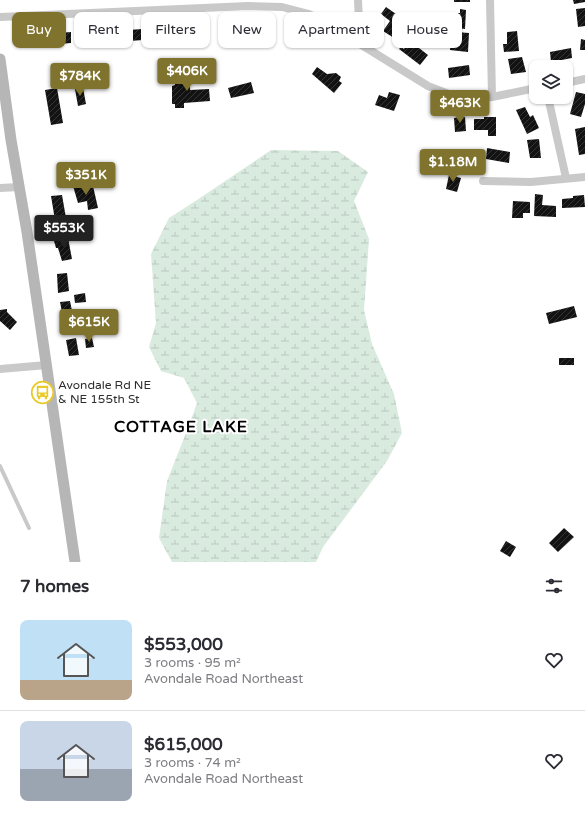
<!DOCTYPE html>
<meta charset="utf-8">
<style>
body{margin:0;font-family:"Varela Round",sans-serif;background:#f2f2f3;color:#2b2b33;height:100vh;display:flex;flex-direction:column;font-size:15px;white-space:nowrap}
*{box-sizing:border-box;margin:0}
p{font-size:13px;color:#7c7c81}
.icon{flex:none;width:22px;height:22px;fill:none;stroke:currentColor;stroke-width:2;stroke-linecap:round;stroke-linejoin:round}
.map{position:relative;height:562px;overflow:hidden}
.drawer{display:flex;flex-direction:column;background:#fff;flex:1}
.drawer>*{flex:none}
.hud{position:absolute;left:12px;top:12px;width:561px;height:36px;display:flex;gap:8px}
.tools{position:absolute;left:529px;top:60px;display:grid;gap:8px}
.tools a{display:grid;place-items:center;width:44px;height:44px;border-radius:8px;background:#fff;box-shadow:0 1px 3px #0004;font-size:20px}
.price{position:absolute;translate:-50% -34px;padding:0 9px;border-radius:4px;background:#80732e;color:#fff;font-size:13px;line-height:26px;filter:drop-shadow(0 1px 2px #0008)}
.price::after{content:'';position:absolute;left:50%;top:24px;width:12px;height:9px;margin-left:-6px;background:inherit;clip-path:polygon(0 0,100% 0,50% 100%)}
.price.active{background:#222;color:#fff}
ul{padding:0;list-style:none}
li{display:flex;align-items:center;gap:12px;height:100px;padding:0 20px}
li+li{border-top:1px solid #e1e1e2}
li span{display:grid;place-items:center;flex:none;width:112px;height:80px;border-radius:8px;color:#555}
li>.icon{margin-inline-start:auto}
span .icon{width:48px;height:48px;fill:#fffc;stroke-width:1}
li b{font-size:17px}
h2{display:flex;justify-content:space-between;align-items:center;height:48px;padding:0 20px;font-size:17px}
.tag{padding:0 14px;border-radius:8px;background:#fff;box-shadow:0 1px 3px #0004;font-size:14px;line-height:36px}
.tag.active{background:#80732e;color:#fff}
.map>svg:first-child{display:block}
</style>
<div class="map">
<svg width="585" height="562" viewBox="0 0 585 562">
<defs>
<pattern id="wetland-marsh" width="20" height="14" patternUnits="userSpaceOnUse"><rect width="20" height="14" fill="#d9eadf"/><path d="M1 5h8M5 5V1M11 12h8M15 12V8" fill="none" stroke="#bac9c0"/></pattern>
<pattern id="building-hatch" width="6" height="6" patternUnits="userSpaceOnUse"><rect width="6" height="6" fill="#131313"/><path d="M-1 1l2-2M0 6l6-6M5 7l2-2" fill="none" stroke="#363636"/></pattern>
</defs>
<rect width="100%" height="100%" fill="#fff"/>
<path fill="url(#wetland-marsh)" d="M271,150L338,151L368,172L354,201L369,239L364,310L372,344L394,394L402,433L387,461L323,547L316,562H172L159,538L167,481L188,428L197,403L184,378L161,371L149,347L156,323L151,254L169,218L197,200Z"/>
<path fill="url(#building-hatch)" d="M454,0H470V2H454Z
M573,0H585V2L574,4Z
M386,7L406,21L394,38L383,31L390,21L381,14Z
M585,8V26L578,27L576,9Z
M460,9L466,10L465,29L454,28L455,13H460Z
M252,26H261V42H239V32H252Z
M189,27H204V42H190Z
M142,29L143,40L116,42L115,31Z
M153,29H167V42L153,43Z
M104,31L105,42L82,43L81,32Z
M517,31L519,51L504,52L503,44H507V32Z
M71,32V43L47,45V34Z
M456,32L469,33L468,52L450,50L451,39H456Z
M224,36L236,37V46L223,45Z
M581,39L585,40V50H580Z
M410,41L428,55L420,65L399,49L401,47L404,49Z
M571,48L572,58L551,62L550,52Z
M522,57L526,72L511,74L508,59Z
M469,65L470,75L449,78L448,68Z
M86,66H90V74L86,75Z
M317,67L327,74L336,73L341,77L339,81L342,83L334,93L312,74Z
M175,73H189L190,90L209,89L210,101L184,103V108H175V104H172V86L175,85Z
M251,82L254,93L231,98L228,88Z
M57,88L63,123L51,125L45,90Z
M83,88L86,104L78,106L75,89Z
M389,92L400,95L394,111L375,105L379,95L387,98Z
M576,92L585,94V104L581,117L570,114Z
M525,107L530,117L533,115L539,128L527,134L516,110Z
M465,117L466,131L455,132L454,118Z
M484,117H496V136H488V130H474V119H484Z
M585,127V154L579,155L575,129Z
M539,139L541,158H530L527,140Z
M487,148L510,152L509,163L486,159Z
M453,150H469V164H454Z
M449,175L461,178L457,192L446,189Z
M85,183L86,187L93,186L98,208L88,210L87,201L78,203L73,186Z
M535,194L543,195L542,205L556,206V217L534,216Z
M62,195L66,218L55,220L51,196Z
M584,195L585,207L562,208V199L573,198V196Z
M513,201L530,202V213H523V218H512Z
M68,238L72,259L62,261L58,248H56L54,241Z
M67,273L69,291L58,293L57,274Z
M85,293L86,302L75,303L74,295Z
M70,301L74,321L64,322L60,302Z
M574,306L577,317L549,324L546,313Z
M7,309V312L17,322L10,330L0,321V310Z
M76,338L79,355L69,356L66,340Z
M92,338L94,347L86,348L85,339Z
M559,358H574V365H559Z
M564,528L574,537L558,552L549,543Z
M506,541L516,547L510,557L500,551Z"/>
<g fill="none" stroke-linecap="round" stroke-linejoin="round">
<path stroke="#c9c9c9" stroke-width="4" d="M0,466L29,528"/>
<path stroke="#c9c9c9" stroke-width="8" d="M358,0L360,44
M490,0L492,97
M0,17L248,6L282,7L309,14L332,25L360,44L428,86L454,96L473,99L492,97L536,88
M566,83L585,79
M548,97L566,178
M483,181L531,182L585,177
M0,188L19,187
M0,369L47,365"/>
<path stroke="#b6b6b6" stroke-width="11" d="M0,59L11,140L27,232L75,562"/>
</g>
<defs>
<symbol id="bus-ring" viewBox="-11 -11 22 22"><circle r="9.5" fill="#fff" stroke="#e9ca28" stroke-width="1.5"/><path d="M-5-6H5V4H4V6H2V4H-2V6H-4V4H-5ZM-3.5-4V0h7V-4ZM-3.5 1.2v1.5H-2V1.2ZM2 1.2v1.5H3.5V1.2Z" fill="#e9ca28"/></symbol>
</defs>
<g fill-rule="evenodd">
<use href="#bus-ring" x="30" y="380" width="25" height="25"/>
</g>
<g text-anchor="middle" stroke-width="4" stroke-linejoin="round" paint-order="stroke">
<g font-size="12" fill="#2c2c2c" stroke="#fff" text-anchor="start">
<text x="58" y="389">Avondale Rd NE<tspan x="58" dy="14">&amp; NE 155th St</tspan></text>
</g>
<g font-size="16" font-weight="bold" letter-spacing="1" fill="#000" stroke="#fff">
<text x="181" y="432">COTTAGE LAKE</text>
</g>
</g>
</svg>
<div class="tools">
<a><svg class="icon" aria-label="layers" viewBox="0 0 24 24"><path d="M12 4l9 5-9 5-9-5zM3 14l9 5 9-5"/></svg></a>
</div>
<b class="price" style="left:187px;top:92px">$406K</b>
<b class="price" style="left:80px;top:97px">$784K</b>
<b class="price" style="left:460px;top:124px">$463K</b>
<b class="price" style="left:453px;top:183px">$1.18M</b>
<b class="price" style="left:86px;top:196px">$351K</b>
<b class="price active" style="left:64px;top:249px">$553K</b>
<b class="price" style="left:89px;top:343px">$615K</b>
<div class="hud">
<a class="tag active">Buy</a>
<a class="tag">Rent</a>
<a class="tag">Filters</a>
<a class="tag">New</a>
<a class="tag">Apartment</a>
<a class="tag">House</a>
</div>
</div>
<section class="drawer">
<h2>7 homes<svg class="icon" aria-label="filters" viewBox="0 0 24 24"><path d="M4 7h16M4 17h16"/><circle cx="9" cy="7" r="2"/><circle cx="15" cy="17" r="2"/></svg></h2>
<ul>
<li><span style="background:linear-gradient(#bfe0f5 75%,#b9a48a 0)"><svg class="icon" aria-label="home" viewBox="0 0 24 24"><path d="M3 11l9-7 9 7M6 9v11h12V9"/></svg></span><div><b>$553,000</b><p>3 rooms · 95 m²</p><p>Avondale Road Northeast</p></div><svg class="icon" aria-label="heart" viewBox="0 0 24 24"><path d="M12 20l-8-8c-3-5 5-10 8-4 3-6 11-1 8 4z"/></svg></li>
<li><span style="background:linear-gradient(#c9d6e8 60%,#9aa5b1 0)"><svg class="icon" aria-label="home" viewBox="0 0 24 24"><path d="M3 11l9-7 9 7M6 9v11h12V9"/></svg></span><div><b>$615,000</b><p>3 rooms · 74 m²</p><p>Avondale Road Northeast</p></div><svg class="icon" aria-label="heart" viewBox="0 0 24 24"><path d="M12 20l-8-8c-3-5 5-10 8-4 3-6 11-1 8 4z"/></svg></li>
</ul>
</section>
